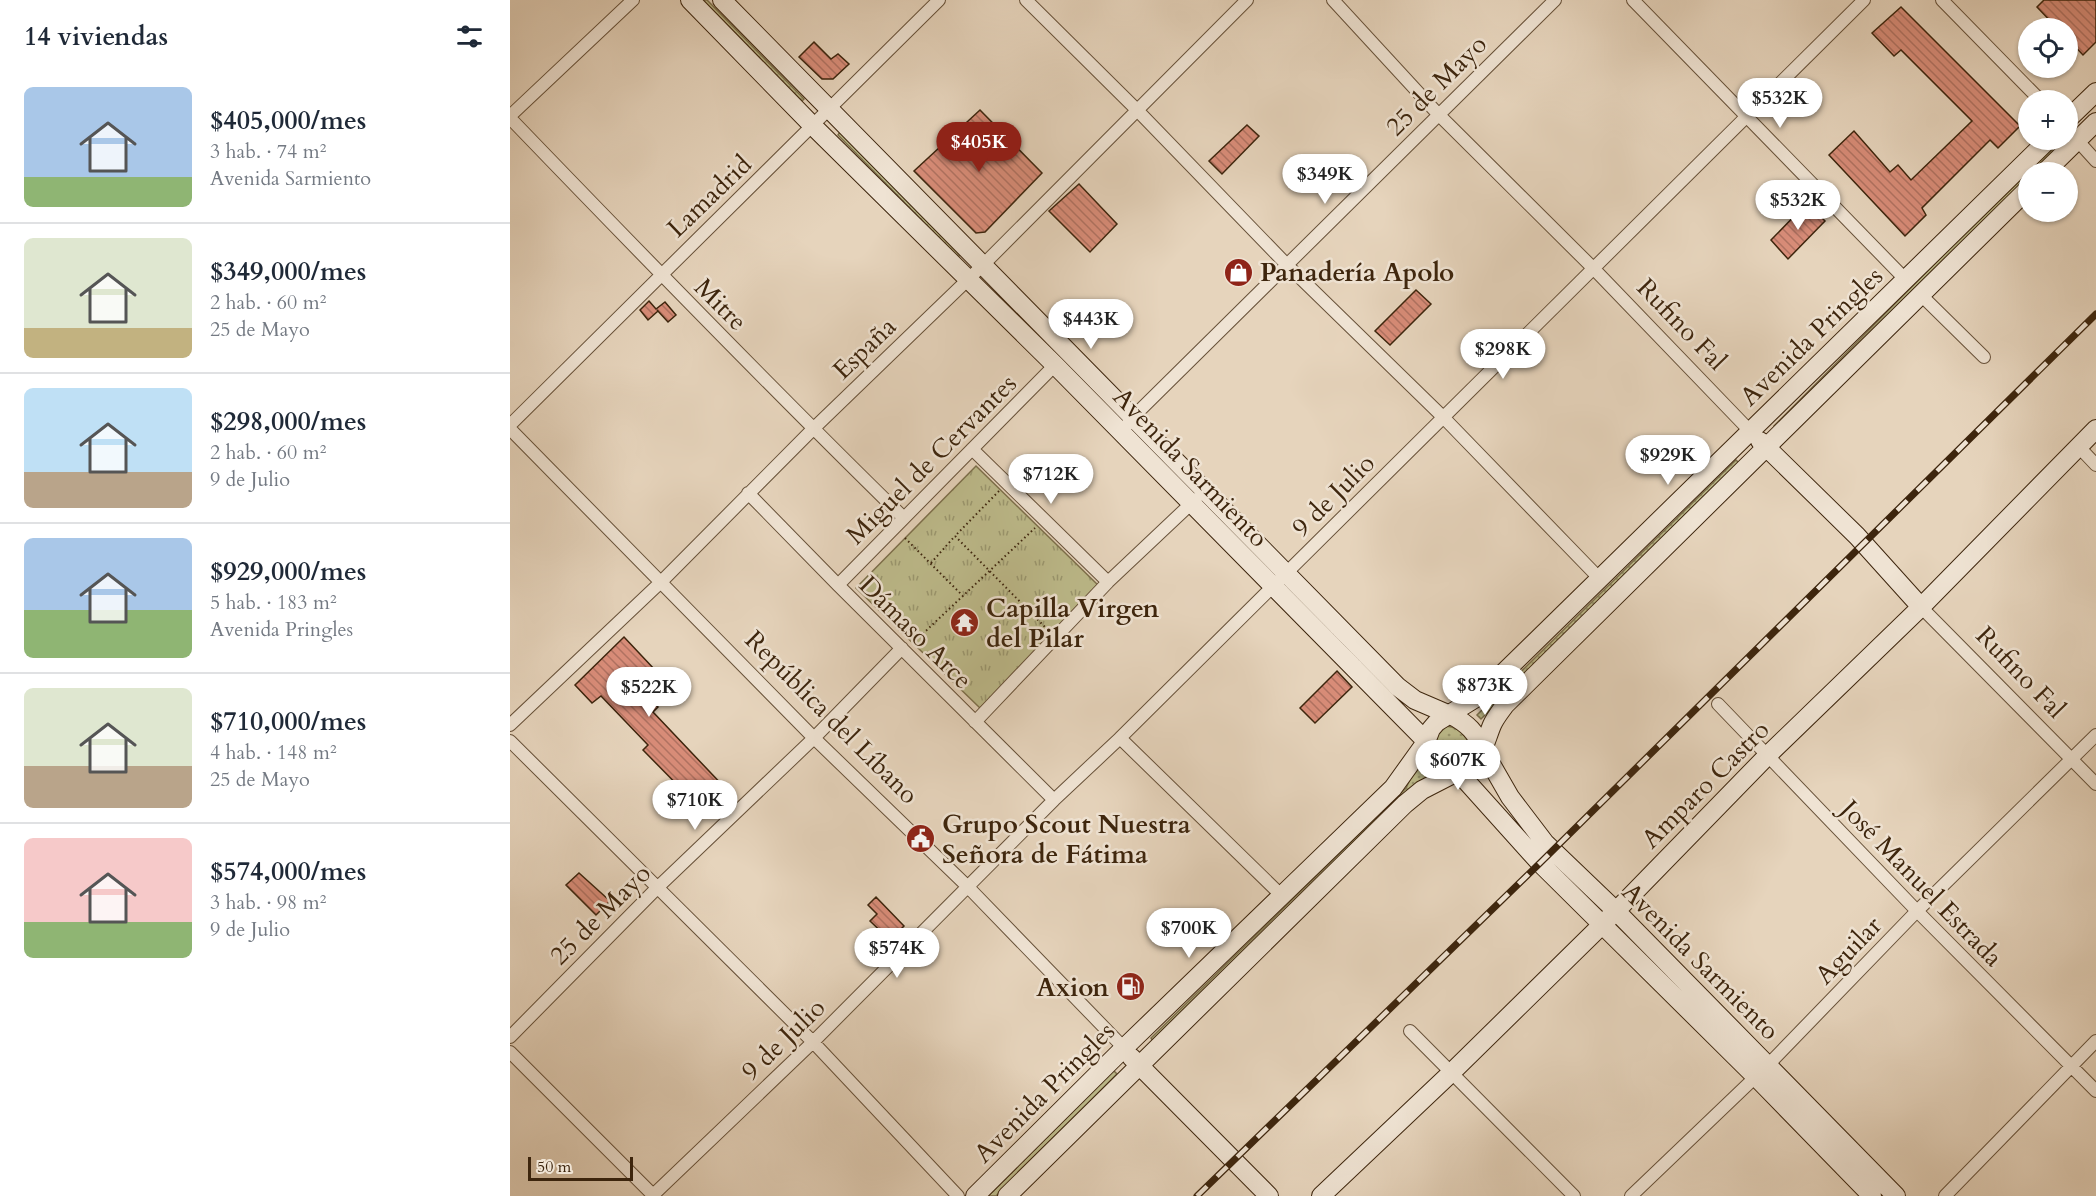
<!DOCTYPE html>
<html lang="es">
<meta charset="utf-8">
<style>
body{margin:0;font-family:Cardo,serif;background:#f6f6f7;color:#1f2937;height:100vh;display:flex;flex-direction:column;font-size:22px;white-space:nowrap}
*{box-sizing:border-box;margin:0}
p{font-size:20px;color:#747a83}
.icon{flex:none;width:33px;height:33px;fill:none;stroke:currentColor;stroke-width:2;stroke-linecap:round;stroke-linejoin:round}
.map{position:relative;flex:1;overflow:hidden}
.panel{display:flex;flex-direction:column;background:#fff;width:510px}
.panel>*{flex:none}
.controls{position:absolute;left:1508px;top:18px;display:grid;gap:12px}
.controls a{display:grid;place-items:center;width:60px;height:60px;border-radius:50%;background:#fff;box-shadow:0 2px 4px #0004;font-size:30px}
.scale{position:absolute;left:18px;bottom:15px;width:105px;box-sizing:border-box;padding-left:6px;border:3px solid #3d250d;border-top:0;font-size:16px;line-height:21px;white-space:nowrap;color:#3d250d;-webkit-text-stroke:4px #efe3d3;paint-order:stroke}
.price{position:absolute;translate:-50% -51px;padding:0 14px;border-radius:21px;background:#fff;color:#222;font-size:20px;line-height:39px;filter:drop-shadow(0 2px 3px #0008)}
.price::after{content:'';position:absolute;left:50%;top:36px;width:18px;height:14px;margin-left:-9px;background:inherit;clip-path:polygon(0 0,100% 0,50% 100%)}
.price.on{background:#8f2418;color:#fff}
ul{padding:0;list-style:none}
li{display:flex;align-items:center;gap:18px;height:150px;padding:0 24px}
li+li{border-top:2px solid #e0e1e3}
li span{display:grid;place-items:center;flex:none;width:168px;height:120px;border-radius:9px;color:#555}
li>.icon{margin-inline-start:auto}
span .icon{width:72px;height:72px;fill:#fffc;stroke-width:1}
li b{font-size:26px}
h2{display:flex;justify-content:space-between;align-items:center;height:72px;padding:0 24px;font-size:26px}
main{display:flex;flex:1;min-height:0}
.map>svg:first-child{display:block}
</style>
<main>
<section class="panel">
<h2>14 viviendas<svg class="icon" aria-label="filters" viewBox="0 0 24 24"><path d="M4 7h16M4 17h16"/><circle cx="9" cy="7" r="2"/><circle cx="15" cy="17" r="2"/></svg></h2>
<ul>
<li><span style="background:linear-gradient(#a9c7e8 75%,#8fb573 0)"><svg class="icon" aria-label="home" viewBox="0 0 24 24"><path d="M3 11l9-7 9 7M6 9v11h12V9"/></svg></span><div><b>$405,000/mes</b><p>3 hab. · 74 m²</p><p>Avenida Sarmiento</p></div></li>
<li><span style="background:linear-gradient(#dfe7d0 75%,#c2b280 0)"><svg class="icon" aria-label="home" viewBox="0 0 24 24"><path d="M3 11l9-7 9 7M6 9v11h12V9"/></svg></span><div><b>$349,000/mes</b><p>2 hab. · 60 m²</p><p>25 de Mayo</p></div></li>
<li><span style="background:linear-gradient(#bfe0f5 70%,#b9a48a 0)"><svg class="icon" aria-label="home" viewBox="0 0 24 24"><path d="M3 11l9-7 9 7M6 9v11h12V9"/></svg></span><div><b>$298,000/mes</b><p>2 hab. · 60 m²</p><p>9 de Julio</p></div></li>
<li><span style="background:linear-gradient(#a9c7e8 60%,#8fb573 0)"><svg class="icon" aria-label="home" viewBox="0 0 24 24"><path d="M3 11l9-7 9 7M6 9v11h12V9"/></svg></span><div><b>$929,000/mes</b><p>5 hab. · 183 m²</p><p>Avenida Pringles</p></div></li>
<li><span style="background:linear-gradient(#dfe7d0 65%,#b9a48a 0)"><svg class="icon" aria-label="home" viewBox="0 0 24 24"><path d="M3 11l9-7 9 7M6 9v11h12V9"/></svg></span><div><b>$710,000/mes</b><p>4 hab. · 148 m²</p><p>25 de Mayo</p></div></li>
<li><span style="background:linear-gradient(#f6c9c9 70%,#8fb573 0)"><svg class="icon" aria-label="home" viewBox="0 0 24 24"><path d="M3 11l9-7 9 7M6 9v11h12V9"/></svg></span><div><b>$574,000/mes</b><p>3 hab. · 98 m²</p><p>9 de Julio</p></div></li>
</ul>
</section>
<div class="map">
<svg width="1586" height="1196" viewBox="0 0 1586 1196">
<defs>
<pattern id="grass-dots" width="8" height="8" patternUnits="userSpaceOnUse" patternTransform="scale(1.5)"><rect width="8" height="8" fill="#bdbb8b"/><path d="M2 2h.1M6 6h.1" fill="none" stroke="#9b9870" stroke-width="1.8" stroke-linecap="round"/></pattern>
<pattern id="park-tufts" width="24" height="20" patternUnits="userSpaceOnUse" patternTransform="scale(1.5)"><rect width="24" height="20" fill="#bdbb8b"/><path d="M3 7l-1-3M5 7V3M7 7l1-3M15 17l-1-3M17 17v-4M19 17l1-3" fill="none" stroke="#9b9870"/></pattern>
<pattern id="building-back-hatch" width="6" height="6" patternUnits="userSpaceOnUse" patternTransform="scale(1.5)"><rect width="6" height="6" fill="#d88c78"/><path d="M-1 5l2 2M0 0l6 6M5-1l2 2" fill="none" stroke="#b07261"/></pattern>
</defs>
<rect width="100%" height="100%" fill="#e6d4bc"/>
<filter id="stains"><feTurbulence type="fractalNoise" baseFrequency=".00333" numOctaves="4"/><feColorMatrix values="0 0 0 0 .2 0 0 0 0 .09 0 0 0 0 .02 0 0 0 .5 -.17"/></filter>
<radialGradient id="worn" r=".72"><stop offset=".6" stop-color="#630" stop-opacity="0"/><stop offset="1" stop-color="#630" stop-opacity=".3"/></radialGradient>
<path fill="url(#grass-dots)" stroke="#7d704c" stroke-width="1.5" d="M193,0H197L294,99L292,101Z
M330,132L450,255L448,257L328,135Z
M1540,147L1544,151L1523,172H1518V177L1268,429L1264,426Z
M1226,460L1230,464L971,719L967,715Z
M936,726C951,727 966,743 959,758C938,767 911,738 936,726Z
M909,760L925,774L898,790L643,1041L641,1038L896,788Z
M603,1070L607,1074L486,1196H478Z"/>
<path fill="url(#park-tufts)" stroke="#7d704c" stroke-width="1.5" d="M466,466L590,587L470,708L346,588Z"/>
<path fill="url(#building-back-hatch)" stroke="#3d250d" stroke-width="1.5" d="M1534,0H1586V42L1573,55L1557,38V28H1547L1527,7Z
M1391,7L1510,126L1488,148L1480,140L1412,208L1416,215L1395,236L1319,155L1344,131L1380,172L1388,165L1401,180L1462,121L1391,50L1384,56L1362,33Z
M304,42L321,59L328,54L339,64L323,79H312L289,57Z
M470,110L532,173L475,232L466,233L404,171Z
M737,125L749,136L712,174L699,161Z
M569,184L607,224L580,252L539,211Z
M1297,203L1315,221L1278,259L1261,240Z
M906,290L921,304L880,345L865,331Z
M139,301L146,309L155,302L166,315L158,322L147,310L148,311L138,320L130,310Z
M114,637L161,687L144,703L148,707L143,712L217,790L193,811L133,750L138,745L91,696L82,703L65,685Z
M827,671L842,687L805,723L790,708Z
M69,873L100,901L86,915L56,885Z
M366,897L394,926L380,940L360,921L367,914L358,905Z"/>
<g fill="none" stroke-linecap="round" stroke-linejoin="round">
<defs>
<path id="street" d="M516,0L628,111L777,265L933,417L1089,578
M823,0L928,114L1084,269L1240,431
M1123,0L1396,280
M1432,0L1530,100
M0,116L123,0
M0,118C130,253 260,387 394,518
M1557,129L1586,161
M1412,296L1474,357
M0,425L429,0
M0,429L304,738L458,887L614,1048
M612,432L622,418L1045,0
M1568,446L1586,465
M462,449L598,582
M238,493L328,585L544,800
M328,585L545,365
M1411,607L1586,784
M1208,704L1407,911L1586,1091
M465,722L598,582L686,499
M0,725L152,581L303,429L473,265L737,0
M610,738L771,895
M0,741L303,1042L448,1196
M900,1031L1064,1196
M0,1037L147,888L304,738L392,648
M0,1052L144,1196
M142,1196L303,1042L544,800L610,738L1354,0
M1121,1196L1258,1065L1407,911L1586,735
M1435,1196L1586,1041"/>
<path id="secondary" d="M180,0L303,126L545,365L916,741
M212,0L888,687L905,700L940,715
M1557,120L1586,92
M1535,172L1586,122
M1250,441L1347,536L1411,607
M941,715C958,724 966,732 973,750
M916,742L927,760L947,772C971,769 974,744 982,725C985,718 990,712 995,705L1518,189
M973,750L1000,797L1035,843L1106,911L1386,1196
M949,773L1030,863L1246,1077L1362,1196
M621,1057L759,1196
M465,1196L614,1048L883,788L916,742L921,729L927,722L964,699L980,686L1538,140
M497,1196L895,804L912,790L947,772
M811,1196L942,1072L1106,911L1258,755L1411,607L1586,429"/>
</defs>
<use href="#street" stroke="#675139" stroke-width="14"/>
<use href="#secondary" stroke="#3d250d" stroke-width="20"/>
<path stroke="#3d250d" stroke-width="2" stroke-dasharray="1.5 3" stroke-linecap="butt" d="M489,491L445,536L536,628
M395,538L453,596
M421,563L445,536
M403,643L525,528"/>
<use href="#street" stroke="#efe3d3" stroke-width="12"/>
<use href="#secondary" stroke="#efe3d3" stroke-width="18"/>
<defs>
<path id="rail" d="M687,1196L1030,863L1586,314"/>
</defs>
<use href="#rail" stroke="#3d250d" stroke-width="7"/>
<use href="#rail" stroke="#efe3d3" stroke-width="4.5" stroke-dasharray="14" stroke-linecap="butt"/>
</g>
<defs>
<symbol id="shop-disc" viewBox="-11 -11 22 22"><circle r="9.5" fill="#8f2418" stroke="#efe3d3"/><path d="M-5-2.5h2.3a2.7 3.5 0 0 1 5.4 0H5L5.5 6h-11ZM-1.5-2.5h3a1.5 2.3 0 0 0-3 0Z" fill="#fff"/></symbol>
<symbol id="temple-disc" viewBox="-11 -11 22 22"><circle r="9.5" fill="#8f2418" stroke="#efe3d3"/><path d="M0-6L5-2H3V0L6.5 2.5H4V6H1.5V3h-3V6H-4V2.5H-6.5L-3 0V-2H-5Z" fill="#fff"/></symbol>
<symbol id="civic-disc" viewBox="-11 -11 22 22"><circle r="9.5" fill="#8f2418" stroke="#efe3d3"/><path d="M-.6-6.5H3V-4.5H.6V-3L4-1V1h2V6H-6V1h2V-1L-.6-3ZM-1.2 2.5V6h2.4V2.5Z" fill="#fff"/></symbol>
<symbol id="fuel-disc" viewBox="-11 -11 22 22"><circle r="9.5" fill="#8f2418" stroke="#efe3d3"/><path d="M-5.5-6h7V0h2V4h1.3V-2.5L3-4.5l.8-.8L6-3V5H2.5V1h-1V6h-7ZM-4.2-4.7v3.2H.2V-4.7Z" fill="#fff"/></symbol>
</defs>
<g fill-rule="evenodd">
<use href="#shop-disc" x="712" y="256" width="33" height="33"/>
<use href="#temple-disc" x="438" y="606" width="33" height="33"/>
<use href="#civic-disc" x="394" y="822" width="33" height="33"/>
<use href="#fuel-disc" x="604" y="970" width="33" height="33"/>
</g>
<g text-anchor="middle" stroke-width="5" stroke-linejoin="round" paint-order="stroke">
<g font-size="26" fill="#3d250d" stroke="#efe3d3">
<text transform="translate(926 85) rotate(-45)" y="9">25 de Mayo</text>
<text transform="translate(199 196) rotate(-44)" y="9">Lamadrid</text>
<text transform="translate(211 304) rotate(45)" y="9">Mitre</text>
<text transform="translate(1172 324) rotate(46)" y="9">Rufino Fal</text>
<text transform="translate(1301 336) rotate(-44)" y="9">Avenida Pringles</text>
<text transform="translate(354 348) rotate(-44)" y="9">España</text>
<text transform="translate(421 459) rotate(-45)" y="9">Miguel de Cervantes</text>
<text transform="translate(681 467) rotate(46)" y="9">Avenida Sarmiento</text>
<text transform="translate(823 495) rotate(-45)" y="9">9 de Julio</text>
<text transform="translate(406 632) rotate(45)" y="9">Dámaso Arce</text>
<text transform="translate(1511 672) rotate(46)" y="9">Rufino Fal</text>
<text transform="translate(322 717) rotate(45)" y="9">República del Líbano</text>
<text transform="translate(1195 784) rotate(-45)" y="9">Amparo Castro</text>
<text transform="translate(1412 883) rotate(46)" y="9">José Manuel Estrada</text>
<text transform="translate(90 914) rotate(-45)" y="9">25 de Mayo</text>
<text transform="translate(1338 950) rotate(-46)" y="9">Aguilar</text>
<text transform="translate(1191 961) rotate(45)" y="9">Avenida Sarmiento</text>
<text transform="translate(273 1039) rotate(-44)" y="9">9 de Julio</text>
<text transform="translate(534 1092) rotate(-45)" y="9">Avenida Pringles</text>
</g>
<g font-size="26" font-weight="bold" fill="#3d250d" stroke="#efe3d3" text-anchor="start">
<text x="750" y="281">Panadería Apolo</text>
<text x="476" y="617">Capilla Virgen<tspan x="476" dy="30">del Pilar</tspan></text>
<text x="432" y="833">Grupo Scout Nuestra<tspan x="432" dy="30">Señora de Fátima</tspan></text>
<text x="599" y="996" text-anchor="end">Axion</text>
</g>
</g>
<rect width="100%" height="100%" filter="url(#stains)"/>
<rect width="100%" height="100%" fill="url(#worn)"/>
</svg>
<div class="controls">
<a><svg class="icon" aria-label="locate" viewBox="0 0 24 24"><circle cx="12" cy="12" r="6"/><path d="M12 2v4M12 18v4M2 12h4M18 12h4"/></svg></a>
<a>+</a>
<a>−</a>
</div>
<div class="scale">50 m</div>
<b class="price" style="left:1270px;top:129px">$532K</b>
<b class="price on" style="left:469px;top:173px">$405K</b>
<b class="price" style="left:815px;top:205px">$349K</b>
<b class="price" style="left:1288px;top:231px">$532K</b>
<b class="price" style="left:581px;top:350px">$443K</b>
<b class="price" style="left:993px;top:380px">$298K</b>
<b class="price" style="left:1158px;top:486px">$929K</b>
<b class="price" style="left:541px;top:505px">$712K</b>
<b class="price" style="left:975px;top:716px">$873K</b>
<b class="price" style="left:139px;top:718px">$522K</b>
<b class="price" style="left:948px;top:791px">$607K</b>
<b class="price" style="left:185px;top:831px">$710K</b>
<b class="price" style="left:679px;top:959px">$700K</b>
<b class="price" style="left:387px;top:979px">$574K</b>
</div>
</main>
